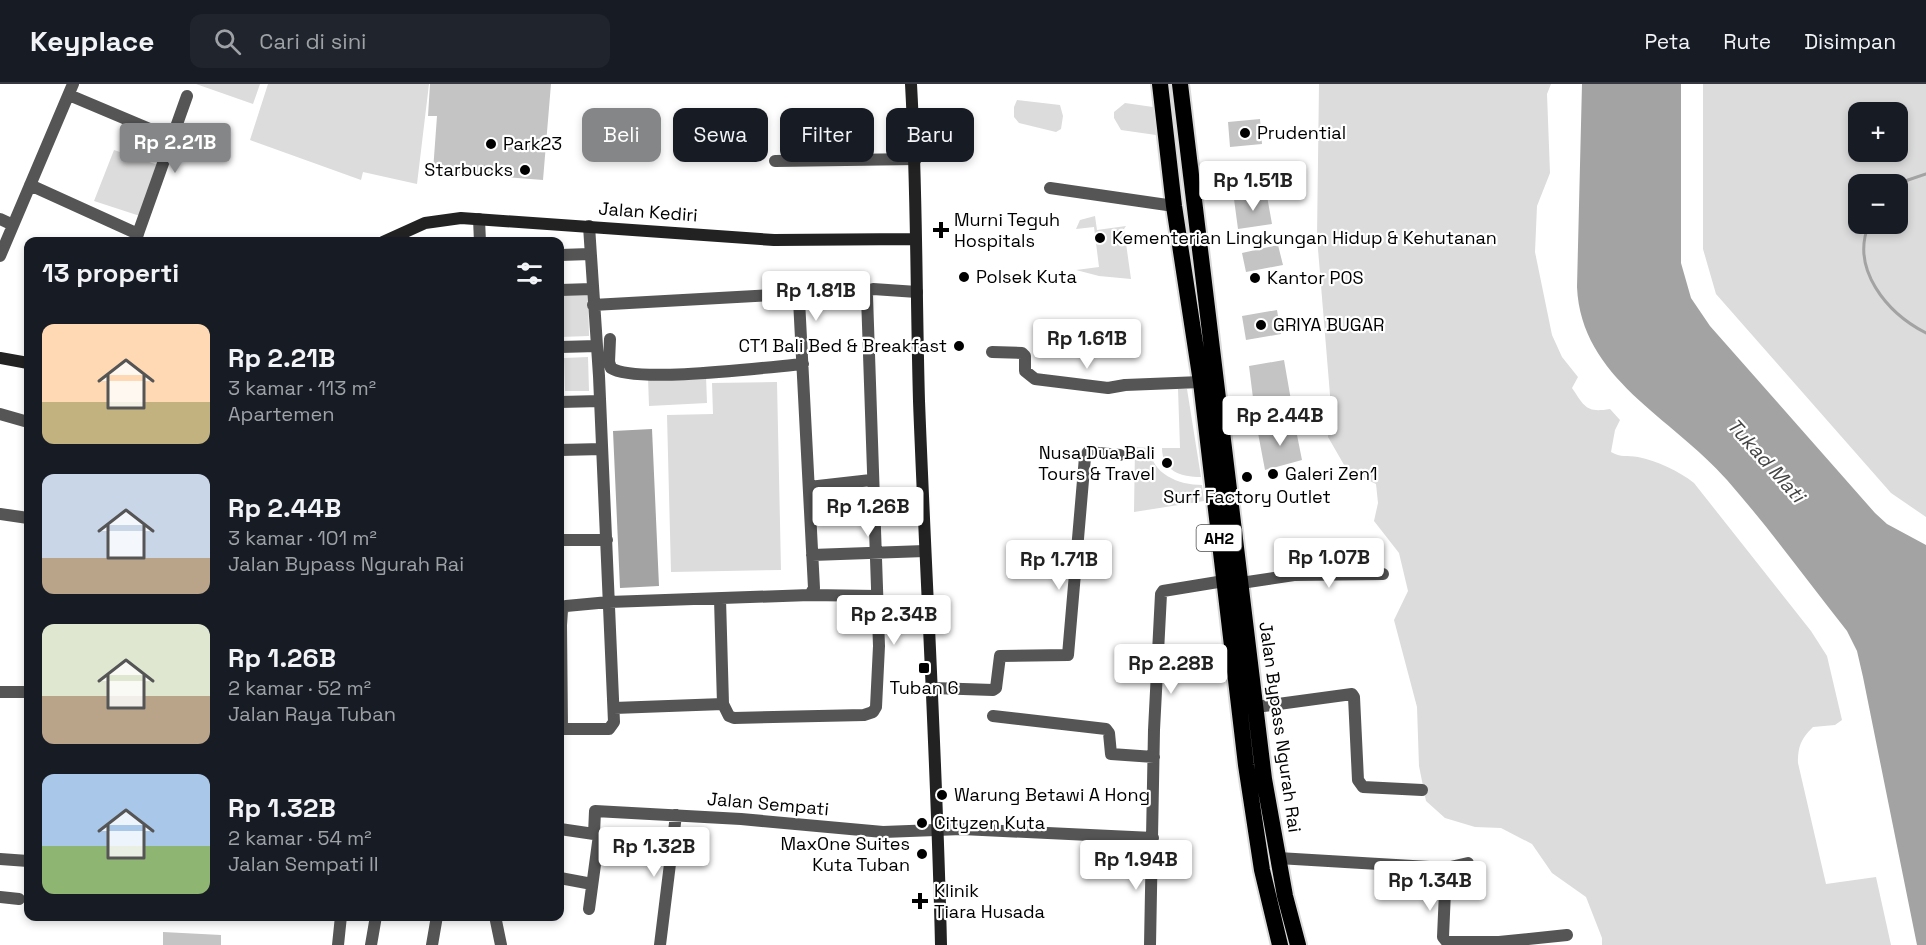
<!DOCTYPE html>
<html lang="id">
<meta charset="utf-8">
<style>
body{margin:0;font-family:"Space Grotesk",sans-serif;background:#20242c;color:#f1f3f6;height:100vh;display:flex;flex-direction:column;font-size:22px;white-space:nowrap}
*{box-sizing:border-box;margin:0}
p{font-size:20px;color:#9ea1a6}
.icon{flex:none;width:33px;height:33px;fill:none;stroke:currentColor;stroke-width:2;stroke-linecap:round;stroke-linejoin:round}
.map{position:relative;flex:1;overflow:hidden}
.drawer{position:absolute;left:24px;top:153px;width:540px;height:684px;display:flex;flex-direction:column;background:#171b24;border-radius:12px;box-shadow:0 3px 9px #0003}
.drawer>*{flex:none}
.top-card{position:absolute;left:582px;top:24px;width:570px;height:54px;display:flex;gap:12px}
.controls{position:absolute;left:1848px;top:18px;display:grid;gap:12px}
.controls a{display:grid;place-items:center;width:60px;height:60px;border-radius:12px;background:#171b24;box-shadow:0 3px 9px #0003;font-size:30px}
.price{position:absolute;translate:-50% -51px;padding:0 14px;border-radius:6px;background:#fff;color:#222;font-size:20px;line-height:39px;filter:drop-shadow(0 2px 3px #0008)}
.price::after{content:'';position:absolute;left:50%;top:36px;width:18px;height:14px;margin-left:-9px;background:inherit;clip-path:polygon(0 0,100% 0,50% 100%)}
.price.active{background:#858687;color:#fff}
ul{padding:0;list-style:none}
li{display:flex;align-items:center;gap:18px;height:150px;padding:0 18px}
li span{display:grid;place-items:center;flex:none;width:168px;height:120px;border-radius:12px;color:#555}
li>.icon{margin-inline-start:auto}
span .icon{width:72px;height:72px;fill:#fffc;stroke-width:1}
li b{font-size:26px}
h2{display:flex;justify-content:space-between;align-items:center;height:72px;padding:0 18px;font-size:26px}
.chip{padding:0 21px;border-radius:12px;background:#171b24;box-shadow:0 3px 9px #0003;font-size:21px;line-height:54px}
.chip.active{background:#858687;color:#fff}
header{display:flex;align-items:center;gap:36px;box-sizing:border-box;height:84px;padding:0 30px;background:#171b24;border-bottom:2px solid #363941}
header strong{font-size:28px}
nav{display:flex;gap:33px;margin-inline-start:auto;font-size:21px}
.search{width:420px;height:54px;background:#20242c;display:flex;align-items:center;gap:15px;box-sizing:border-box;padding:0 21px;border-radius:12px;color:#9ea1a6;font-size:22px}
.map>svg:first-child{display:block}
</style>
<header>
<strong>Keyplace</strong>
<div class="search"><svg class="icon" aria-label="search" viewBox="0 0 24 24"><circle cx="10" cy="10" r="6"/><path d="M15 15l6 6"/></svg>Cari di sini</div>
<nav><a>Peta</a><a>Rute</a><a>Disimpan</a></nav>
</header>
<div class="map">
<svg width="1926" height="861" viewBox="0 0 1926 861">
<rect width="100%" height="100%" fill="#fff"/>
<path fill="#dcdcdc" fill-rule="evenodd" d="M196,0H260L253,20Z
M268,0H429L417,100L363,88L361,96L250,56Z
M1319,0H1551L1547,10L1550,89L1537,122L1535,168L1552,251L1562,273L1578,293L1572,304C1585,323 1586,329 1610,325L1620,336L1615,346L1611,368C1621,374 1627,371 1638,373C1657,377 1679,387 1694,399L1811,547L1827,572L1842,636L1835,641L1813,643C1801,655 1798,662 1798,679L1826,800L1876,793L1891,861H1602V854L1586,813L1552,789L1532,760L1501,744L1475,743L1445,734L1426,717L1419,682L1417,623L1394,536L1408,507L1399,469L1374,437L1378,419L1376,400L1347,386L1328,353L1331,323L1317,153Z
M1703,0H1926V433L1891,409L1716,210L1703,165ZM1858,28H1898V68H1858ZM1858,100H1898V140H1858Z
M1017,16L1060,21L1063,32L1061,45L1056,48L1019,39L1014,33V23Z
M1125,19L1153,23L1156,51L1121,46L1114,34V28Z
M114,66L158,81L140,132L94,117Z
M1095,132L1097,146L1126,142L1124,145L1131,195L1099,192L1076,186L1099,183L1094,143L1076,145L1080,136Z
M560,208H588L589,252L560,253Z
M588,273L589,307H565L564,274Z
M706,292L707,319L649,322L648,294Z
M777,298L781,486L671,488L667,331L713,330L712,299Z
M1178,305H1187L1201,393C1181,393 1162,387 1162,364H1180Z
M1135,363L1150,364C1151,390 1179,401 1202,401L1204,417L1134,428Z"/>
<path fill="#a3a3a3" d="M1582,0H1681V179L1691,214L1710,242L1875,429L1887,440L1926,461V861H1917L1863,593L1857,567L1847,547C1807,496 1769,444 1727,396C1672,333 1581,295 1577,203Z
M652,345L659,502L620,504L613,347Z"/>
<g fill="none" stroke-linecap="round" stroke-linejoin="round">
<path stroke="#a3a3a3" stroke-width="3" d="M1898,104L1908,96L1926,90
M1869,140C1850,185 1887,229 1926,249"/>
</g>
<path fill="#c4c4c4" d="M430,0H551L543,96L433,87L437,32H428Z
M1260,35L1262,60L1230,63L1228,38Z
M1267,112L1272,140L1238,145L1234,115Z
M1278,161L1283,181L1246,188L1242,169Z
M1277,226L1281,250L1246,256L1242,232Z
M1284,276L1292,322L1255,330L1249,282Z
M1295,341L1302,376L1265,386L1258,349Z
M163,848L221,851V861H163Z"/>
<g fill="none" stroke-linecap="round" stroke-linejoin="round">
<defs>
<path id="trunk" d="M1160,0L1174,122L1201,298L1246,681L1262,786L1280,861
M1180,0L1264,695L1285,812L1298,861"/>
</defs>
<use href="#trunk" stroke="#dbdbdb" stroke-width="20"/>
<path stroke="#555" stroke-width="12" d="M69,11L171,54
M775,77L916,75
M30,101L138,150
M1050,104L1174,122
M0,135L13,141
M479,135L480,158
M135,158L187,12
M560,171L590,170
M0,172L73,0
M560,206L592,205
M593,221L790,210L799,216L814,504L810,511
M610,255L609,278L611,284C635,300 768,283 803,280
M560,263L597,262
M992,268L1022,269L1025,272V287L1035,295L1108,304L1125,301L1201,298
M560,318L600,317
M0,330L28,338
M560,366L602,365
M809,403L871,396
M0,430L28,434
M560,456H607
M812,471L925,467
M1241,499L1294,491L1383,490
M720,515L723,620L729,632L734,634L864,631L873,628L876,623L879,562L867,212L868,207L873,205L917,208
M933,604L993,606L996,604L1000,572L1068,571L1085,373L1088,368L1120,371
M0,608H28
M1256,623L1352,610L1354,613L1358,696L1363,703L1422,706
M614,624L723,620
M993,632L1106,645L1109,649L1111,670L1154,673
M560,645H609L614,638L599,292L589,142
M562,645L561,541L562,526L566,522L609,518L810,511L877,512
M560,745L594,750
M599,751L673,759
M1278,774L1446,784L1468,779
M0,775L28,777
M1446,784L1443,853L1447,858H1499L1567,851
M560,794L592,800
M0,813L19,815
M589,825L599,751L594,750L595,727L741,735L883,748L962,745L1153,754
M495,832L501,861
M338,861L341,832
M371,861L376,832
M432,861L437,832
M660,861L676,731
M1150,861L1154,646L1161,510L1163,507L1224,497"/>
<path stroke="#222" stroke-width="12" d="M911,0C917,106 916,211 919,317C926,499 937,680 941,861
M383,158L425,139L461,134L774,156L915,155
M0,274L28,279"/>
<use href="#trunk" stroke="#000" stroke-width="16"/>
</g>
<g fill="#000" stroke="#fff" stroke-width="2">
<circle cx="1245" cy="49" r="6"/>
<circle cx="491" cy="60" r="6"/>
<circle cx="525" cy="86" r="6"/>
<path d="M938 137h6v6h6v6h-6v6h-6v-6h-6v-6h6z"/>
<circle cx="1100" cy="154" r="6"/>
<circle cx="964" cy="193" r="6"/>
<circle cx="1255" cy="194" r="6"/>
<circle cx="1261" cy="241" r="6"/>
<circle cx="959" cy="262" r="6"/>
<circle cx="1167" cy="379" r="6"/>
<circle cx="1273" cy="390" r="6"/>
<circle cx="1247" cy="393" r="6"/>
<rect x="918" y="578" width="12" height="12" rx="3"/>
<circle cx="942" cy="711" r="6"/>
<circle cx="922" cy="739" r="6"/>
<circle cx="922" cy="770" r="6"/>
<path d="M917 808h6v6h6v6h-6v6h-6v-6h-6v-6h6z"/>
</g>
<g text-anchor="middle" stroke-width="4.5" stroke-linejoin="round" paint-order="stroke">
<rect fill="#fff" stroke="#4c4c4c" stroke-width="1.5" x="1196.5" y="441" width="45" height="26" rx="4.5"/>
<g font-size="16" font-weight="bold" fill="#000">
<text x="1219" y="460">AH2</text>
</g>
<g font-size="18" fill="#000" stroke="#fff" text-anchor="start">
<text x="1257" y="55">Prudential</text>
<text x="503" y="66">Park23</text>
<text x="513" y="92" text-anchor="end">Starbucks</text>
<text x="954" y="142">Murni Teguh<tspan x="954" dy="21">Hospitals</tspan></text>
<text x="1112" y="160">Kementerian Lingkungan Hidup &amp; Kehutanan</text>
<text x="976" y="199">Polsek Kuta</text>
<text x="1267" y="200">Kantor POS</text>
<text x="1273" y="247">GRIYA BUGAR</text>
<text x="947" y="268" text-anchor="end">CT1 Bali Bed &amp; Breakfast</text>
<text x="1155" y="375" text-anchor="end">Nusa Dua Bali<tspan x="1155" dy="21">Tours &amp; Travel</tspan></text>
<text x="1285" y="396">Galeri Zen1</text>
<text x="1247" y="419" text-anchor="middle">Surf Factory Outlet</text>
<text x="924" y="610" text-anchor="middle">Tuban 6</text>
<text x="954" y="717">Warung Betawi A Hong</text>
<text x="934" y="745">Cityzen Kuta</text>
<text x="910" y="766" text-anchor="end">MaxOne Suites<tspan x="910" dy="21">Kuta Tuban</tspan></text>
<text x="934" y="813">Klinik<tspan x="934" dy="21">Tiara Husada</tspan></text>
</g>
<g font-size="18" fill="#000" stroke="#fff">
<text transform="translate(648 128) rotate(4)" y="6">Jalan Kediri</text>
<text transform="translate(1280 643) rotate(82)" y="6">Jalan Bypass Ngurah Rai</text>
<text transform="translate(768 720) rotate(5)" y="6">Jalan Sempati</text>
</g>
<g font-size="20" font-style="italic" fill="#444" stroke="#fff">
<text transform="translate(1766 376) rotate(48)" y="7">Tukad Mati</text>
</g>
</g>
</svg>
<div class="controls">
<a>+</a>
<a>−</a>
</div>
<b class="price active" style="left:175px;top:90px">Rp 2.21B</b>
<b class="price" style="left:1253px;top:128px">Rp 1.51B</b>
<b class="price" style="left:816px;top:238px">Rp 1.81B</b>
<b class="price" style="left:1087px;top:286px">Rp 1.61B</b>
<b class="price" style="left:1280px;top:363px">Rp 2.44B</b>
<b class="price" style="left:868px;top:454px">Rp 1.26B</b>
<b class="price" style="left:1329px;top:505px">Rp 1.07B</b>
<b class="price" style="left:1059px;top:507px">Rp 1.71B</b>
<b class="price" style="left:894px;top:562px">Rp 2.34B</b>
<b class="price" style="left:1171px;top:611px">Rp 2.28B</b>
<b class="price" style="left:654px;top:794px">Rp 1.32B</b>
<b class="price" style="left:1136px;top:807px">Rp 1.94B</b>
<b class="price" style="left:1430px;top:828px">Rp 1.34B</b>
<div class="top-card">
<a class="chip active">Beli</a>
<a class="chip">Sewa</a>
<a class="chip">Filter</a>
<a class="chip">Baru</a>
</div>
<section class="drawer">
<h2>13 properti<svg class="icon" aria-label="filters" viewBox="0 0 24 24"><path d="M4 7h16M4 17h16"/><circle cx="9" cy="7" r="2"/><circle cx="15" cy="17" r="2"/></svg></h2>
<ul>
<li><span style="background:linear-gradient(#ffd9b3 65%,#c2b280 0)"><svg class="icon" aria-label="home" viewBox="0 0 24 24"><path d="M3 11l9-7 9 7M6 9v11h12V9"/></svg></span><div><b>Rp 2.21B</b><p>3 kamar · 113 m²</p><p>Apartemen</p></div></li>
<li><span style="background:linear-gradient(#c9d6e8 70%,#b9a48a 0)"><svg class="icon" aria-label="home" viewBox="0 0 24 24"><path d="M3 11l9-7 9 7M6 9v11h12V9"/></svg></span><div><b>Rp 2.44B</b><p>3 kamar · 101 m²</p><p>Jalan Bypass Ngurah Rai</p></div></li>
<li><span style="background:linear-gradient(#dfe7d0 60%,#b9a48a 0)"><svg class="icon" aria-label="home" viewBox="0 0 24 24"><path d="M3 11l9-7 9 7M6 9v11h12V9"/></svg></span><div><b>Rp 1.26B</b><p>2 kamar · 52 m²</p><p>Jalan Raya Tuban</p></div></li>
<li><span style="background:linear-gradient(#a9c7e8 60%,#8fb573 0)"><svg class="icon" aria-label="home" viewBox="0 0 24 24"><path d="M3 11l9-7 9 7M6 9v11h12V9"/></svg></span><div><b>Rp 1.32B</b><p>2 kamar · 54 m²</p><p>Jalan Sempati II</p></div></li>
</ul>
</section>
</div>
